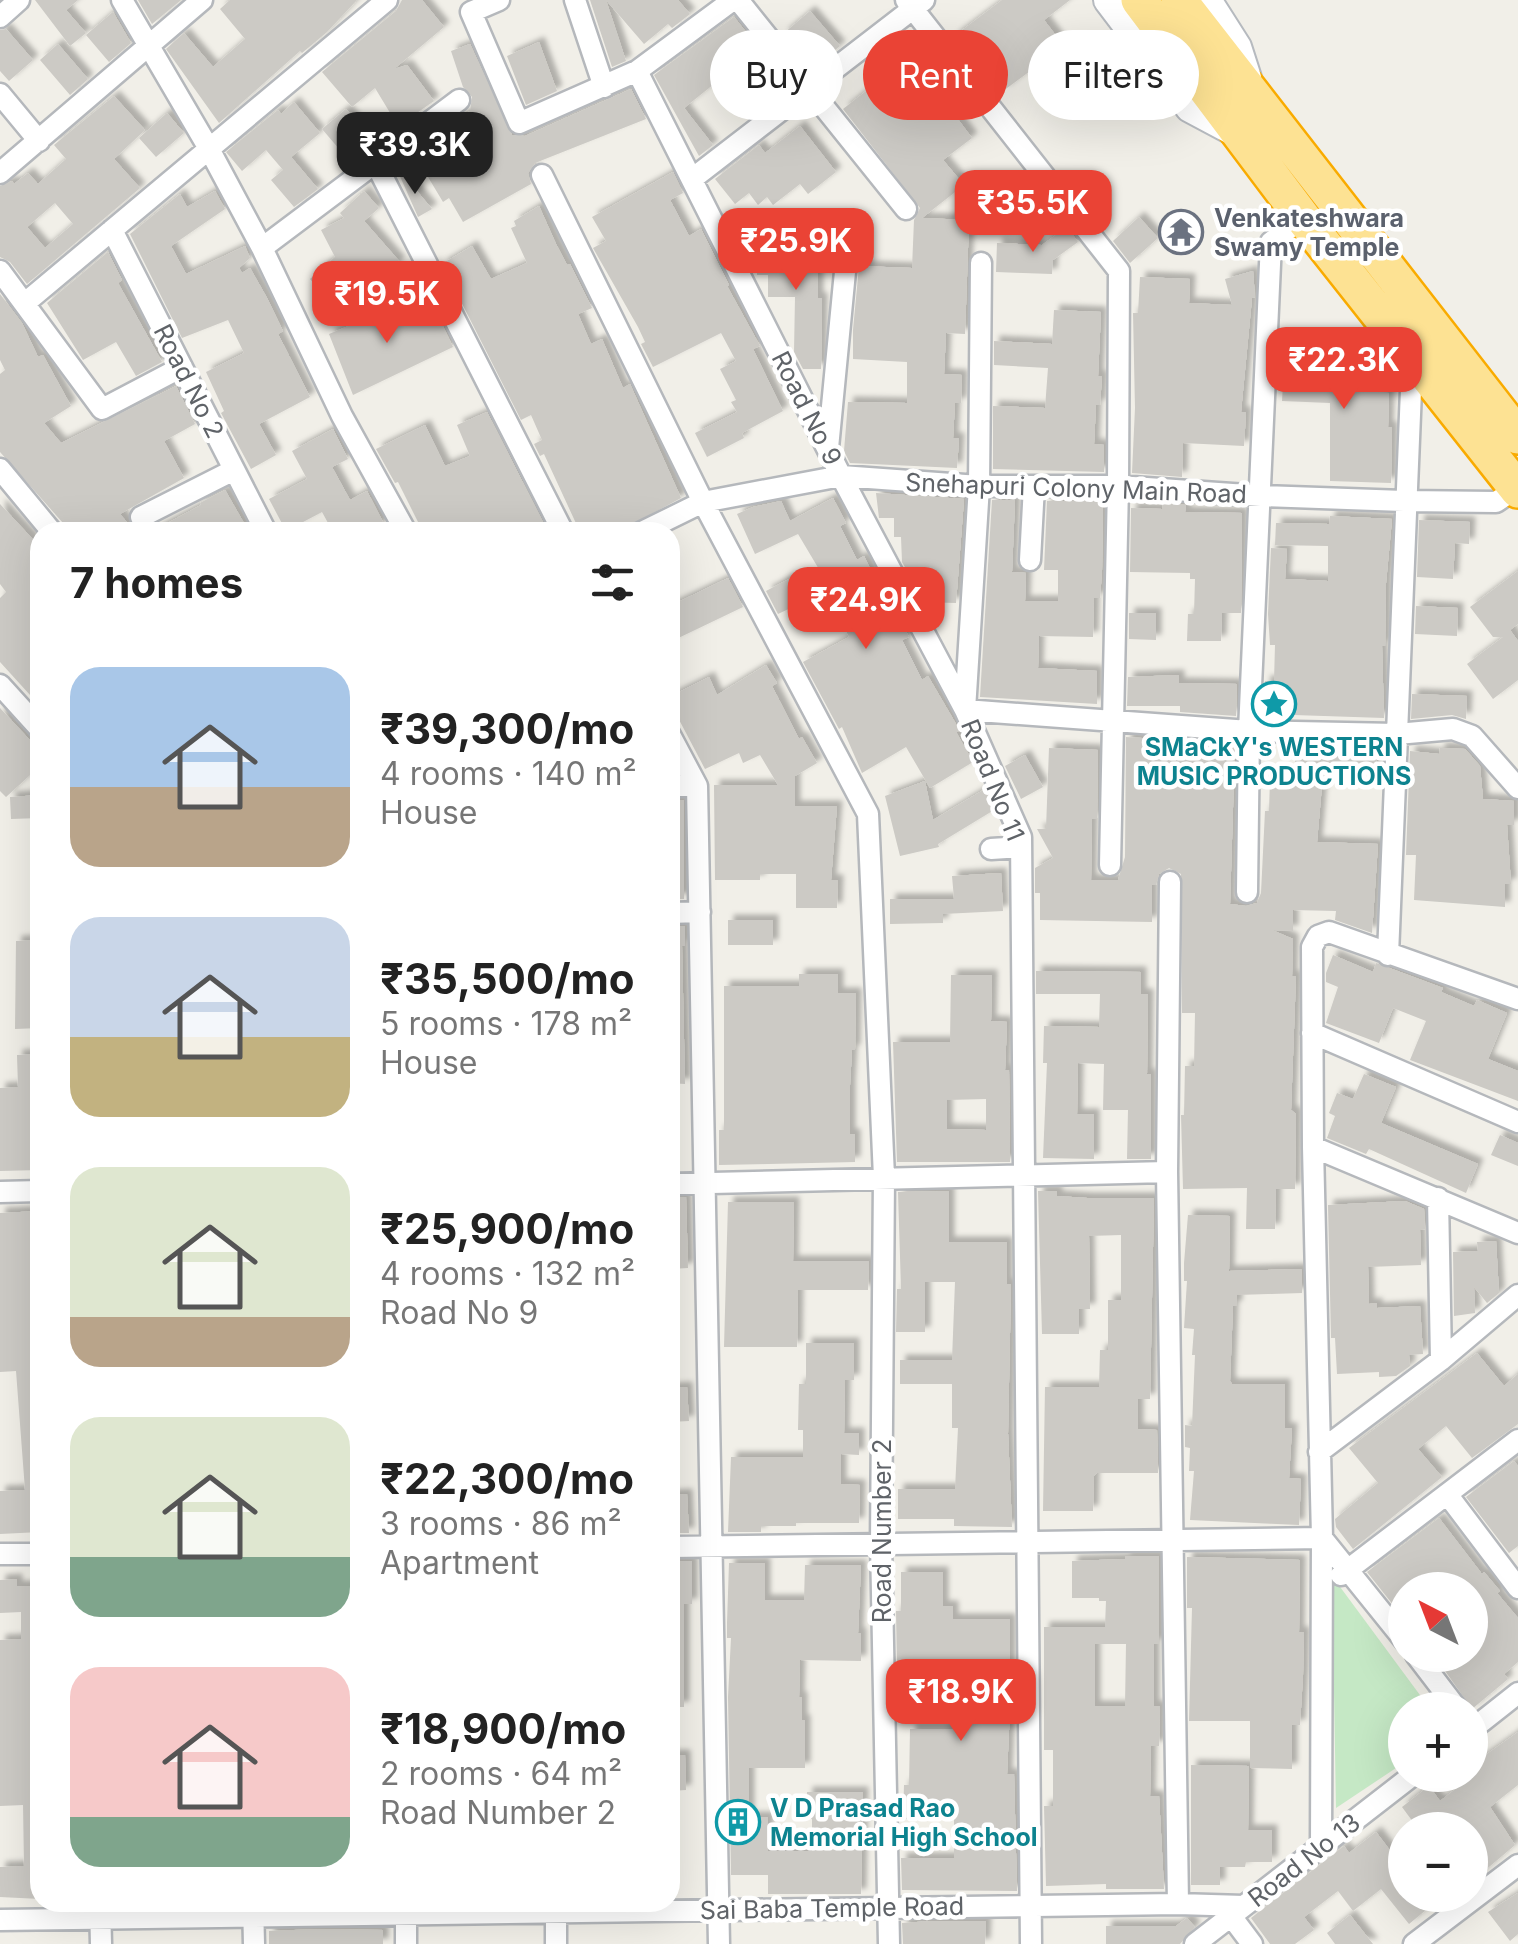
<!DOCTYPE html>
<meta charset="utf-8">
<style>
body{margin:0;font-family:Inter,sans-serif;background:#f2f2f2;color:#222;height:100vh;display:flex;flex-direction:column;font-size:38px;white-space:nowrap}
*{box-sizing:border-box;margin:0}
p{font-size:32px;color:#767676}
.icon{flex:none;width:55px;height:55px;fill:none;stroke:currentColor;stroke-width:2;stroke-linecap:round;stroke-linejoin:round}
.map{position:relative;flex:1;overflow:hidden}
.drawer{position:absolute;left:30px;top:522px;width:650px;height:1390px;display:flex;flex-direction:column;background:#fff;border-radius:30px;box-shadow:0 10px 40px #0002}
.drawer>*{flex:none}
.hud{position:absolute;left:710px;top:30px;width:658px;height:90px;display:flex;gap:20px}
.needle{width:65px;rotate:318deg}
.tools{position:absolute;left:1388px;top:1572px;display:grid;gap:20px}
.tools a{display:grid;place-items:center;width:100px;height:100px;border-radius:50%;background:#fff;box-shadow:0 10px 40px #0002;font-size:50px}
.price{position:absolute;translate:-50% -85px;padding:0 22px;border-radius:20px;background:#ea4335;color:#fff;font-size:32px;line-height:65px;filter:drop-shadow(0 2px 5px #0008)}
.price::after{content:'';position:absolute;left:50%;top:60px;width:30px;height:22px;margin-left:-15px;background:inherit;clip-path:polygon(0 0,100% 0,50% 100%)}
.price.on{background:#222;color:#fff}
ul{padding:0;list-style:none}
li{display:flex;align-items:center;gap:30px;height:250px;padding:0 40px}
li span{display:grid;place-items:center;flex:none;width:280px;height:200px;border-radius:30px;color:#555}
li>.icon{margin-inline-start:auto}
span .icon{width:120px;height:120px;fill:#fffc;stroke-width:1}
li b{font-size:42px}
h2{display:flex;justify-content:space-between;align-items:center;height:120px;padding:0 40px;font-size:42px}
.pill{padding:0 35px;border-radius:45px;background:#fff;box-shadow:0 10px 40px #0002;font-size:35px;line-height:90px}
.pill.on{background:#ea4335;color:#fff}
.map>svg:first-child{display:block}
</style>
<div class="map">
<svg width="1518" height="1944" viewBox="0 0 1518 1944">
<defs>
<filter id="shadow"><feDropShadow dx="5.5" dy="-5.5" stdDeviation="2.5" flood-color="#0004"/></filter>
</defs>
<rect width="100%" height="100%" fill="#f1efe8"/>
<path fill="#c5e8c5" d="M1332,1576L1431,1710H1405V1762L1336,1808Z"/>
<path fill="#cccac5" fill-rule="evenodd" filter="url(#shadow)" d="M35,0H78L66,10L86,33L70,46Z
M138,0H181L152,24Z
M230,0H357L327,32L302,53L300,51L219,123L166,49L184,33L213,67L245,39L220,9Z
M402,0H422L444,27L394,69L407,65L434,101L398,126L375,88L352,107L322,72L396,11Z
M590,0H606L626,61L612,67Z
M606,0H678L690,14L672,28L668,24L644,44Z
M1002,0H1070L1044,20L1064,46L1003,91L983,65L978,69L953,37Z
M810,11L840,46L813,68L783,34Z
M113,12L131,43L109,62L86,35Z
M734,17L759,48L684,108L713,145L699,156L654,75Z
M6,29L33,60L9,81L0,71V30Z
M539,42L557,91L526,105L507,56Z
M58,44L88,79L70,95L40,60Z
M470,44L512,135L525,136L631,89L646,119L535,163L528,173L531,184L463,222L449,198L443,202L413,152L470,111L472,97L463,87L451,51Z
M920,58L939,83L946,78L963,101L951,110L972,138L943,160L964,185L922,218L969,220L965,334L946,333L944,374L962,375L961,403H955L953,438H959L957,468L850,463L844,451L848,402L907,403V362L853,359V330L859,266L912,268L914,220L920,208L843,109L884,77L888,83Z
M114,96L145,130L114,159L140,188L27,284L10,262L0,257V186L12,181L14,184L28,173L38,184L66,159L54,145ZM55,203L73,224L45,248L27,227Z
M294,102L320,133L291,157L318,189L294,207L271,180L283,170L266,150L242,171L226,152L278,110L281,114Z
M346,109L376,144L352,164L322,129Z
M167,113L184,133L156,157L139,138Z
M800,126L836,172L808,194L800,184L773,205L767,197L758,205L749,193L735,204L715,179L759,145L765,153Z
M395,165L432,209L418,217Z
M673,172L683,193L670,200L689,236L701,229L729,285L727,286L760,346L753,349L783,411L742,433L744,438L707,457L695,433L737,412L731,402L736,400L720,369L736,361L721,333L653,367L641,344L645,342L638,327L593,248L606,241L592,217Z
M215,191L225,209L171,246L186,274L245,246L250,258L239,268L242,273L250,268L267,298L283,331L278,334L310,397L259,424L276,455L251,469L221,413L224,411L206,372L244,353L228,320L182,338L130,234L180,194L187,207Z
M364,191L379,208L364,221L400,262L342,314L310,279L335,257L321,230L344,218L340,213Z
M539,206L556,244L567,265L570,264L592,308L578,314L591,344L602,339L623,388L630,384L681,498L618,532H580L544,454L540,456L534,444L542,440L531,415L521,420L442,264L472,246L491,279L527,263L511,228L516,226L514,221Z
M1139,217L1158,238L1130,263L1113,241Z
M1067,227L1078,242L1053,260L1052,274L996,272L997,243L1042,245Z
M757,240H782L781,246H818V298H822L821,369H803L794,352L795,297H768V275H757Z
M108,252L122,280L118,283L162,362L136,376L116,342L83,360L47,303Z
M1253,271L1255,297L1252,298L1241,412H1246L1244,446L1183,443L1182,477L1132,473L1135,408L1133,313H1138L1140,277L1190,279L1189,303L1232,305L1225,279Z
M0,294L22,323L38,357L43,355L71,406L44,423L61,443L176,386L195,424L164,441L184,478L120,514L135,532H65L63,523L0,452V374L5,370L0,360Z
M412,300L423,326L439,318L453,347L353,395L329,334Z
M1054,310L1101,312L1098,376H1102L1100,405H1096L1094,444L1104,445V472L993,469V406L1045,408L1048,368L994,365V341L1052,344Z
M1285,349L1364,355L1362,392L1389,393L1388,427H1392L1391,483L1330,481V403L1282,401Z
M487,412L548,532H486L483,527L469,532H423L398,482L395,483L376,449L425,425L445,466L470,456L457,425Z
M333,429L348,459L332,467L350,500L367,491L384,524L369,532H333L322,512L286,531L269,499L307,479L292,451Z
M225,490L249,532H151L201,505L200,503Z
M876,493L964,499L956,603L923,602L922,574H909L902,562L901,537H894V518H879Z
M833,498L846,523L840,526L857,560L864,556L878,585V575L909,637L902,640L922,680L928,676L956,724L959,731L956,732L973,762L930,788L906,747L862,773L842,727L839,729L803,662L849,637L821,577L823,576L798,534L755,554L737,514L753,507L781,501L790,521Z
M992,500H1015L1012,572L1026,573L1025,601H1058V570H1044L1047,501H1103L1102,571L1100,598H1094L1093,637L1039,636L1038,668L1097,671V704L980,697Z
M1163,503L1186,505L1185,512L1242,513L1241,613H1222L1221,641H1187L1188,614H1194L1195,579H1190V573L1130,572L1131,508L1162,509Z
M0,504L40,547V706L0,662V598L6,592L0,584Z
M1330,516L1392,519L1386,583L1385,646H1382L1384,718L1264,714L1265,681H1274L1275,645H1270L1268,614L1271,548L1287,549L1285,579L1328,581V546L1275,545L1276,523L1329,524Z
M1419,520L1470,522L1469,544L1455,543L1453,579L1417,577Z
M1518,571V624L1510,630L1518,641V680L1493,699L1467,664L1503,637H1493L1470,607Z
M728,578L743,607L670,642V606Z
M791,578L803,602L778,614L766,591Z
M1416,606L1458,608L1457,636L1415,634Z
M1129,613H1156V640L1129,639Z
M766,665L777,683L772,686L799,739L802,737L817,763L795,776V806H837L831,880H838L837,908H796V874H760V880H715L714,785H778L760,755L743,763L739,753L705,769L676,714L679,712L671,696L709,677L717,695Z
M1179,675V683L1237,684L1236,716L1180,712V706H1127L1128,677Z
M1412,694L1467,696L1466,719L1452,715L1411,719Z
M0,708L40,751V766L6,797L0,791Z
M1126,737L1235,744L1230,904L1246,906L1257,903L1261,893L1265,811H1269L1270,779L1294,780L1296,746L1377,747L1376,773L1348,772V776L1323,774L1317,842L1378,844L1372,933L1335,920L1336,911L1293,910V931L1272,930L1293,939L1292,976H1296L1291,1110L1296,1114L1295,1189H1276L1275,1229H1246L1247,1188L1183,1189L1181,1115H1184L1185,1066H1194L1195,1013H1182L1181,874L1169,868L1159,874L1156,885H1152V922L1040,920V893H1035V868L1053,858L1037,829H1046L1049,748L1098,750L1097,819H1092L1091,880H1118L1125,857Z
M1440,748L1465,749L1480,766L1483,799L1514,801V825H1507L1511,884H1505V907L1414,900L1416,855H1406L1410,751L1439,754Z
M1025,755L1043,787L1021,799L1005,766Z
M925,781L933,820L985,789L994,810L938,844L939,847L900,856L885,796Z
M40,795V818L11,819L10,797Z
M670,800H684V899H670Z
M1001,873L1003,911L943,914V923L890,924V899H954L952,876Z
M728,920H773V945H728Z
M685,926V946H682L685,1084L670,1083V927Z
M40,940V1028L15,1029L16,941Z
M1333,955L1373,972L1376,963L1443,988L1441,992L1474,1006L1477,1000L1507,1013L1488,1059L1518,1071V1101L1410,1060L1426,1021L1393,1008L1379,1043L1326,1023L1338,987L1326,982V973Z
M1036,971L1141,972V994H1148L1147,1074H1151V1159H1127L1128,1110H1103L1104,1064L1078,1063L1077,1114H1094V1159L1043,1158L1047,1063H1043L1044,1026L1099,1027L1100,994H1036Z
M799,974H838V993H856L855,1050H852L850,1085V1134H855V1162L719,1165V1130H724V986H799Z
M951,975H992L991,1021L1007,1022L1005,1070H1009L1010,1162H897L893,1042H950ZM986,1099V1130L947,1129V1100Z
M40,1054V1170L0,1171V1088L18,1087L17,1055Z
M1364,1074L1396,1087L1381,1123L1478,1164L1466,1193L1369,1149L1366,1154L1327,1138L1335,1116L1329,1113L1337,1093L1353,1099Z
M1500,1135L1518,1143V1166L1491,1155Z
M949,1191V1242H1007V1284H1011L1008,1433L1012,1527L954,1526V1519H898V1489H955L958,1428H952V1384H900V1360H952L955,1282H925V1332H896L897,1289H901L898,1192Z
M1038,1191H1057V1196L1087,1198H1154L1150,1399H1138V1429L1157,1430L1158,1473H1097L1094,1476L1093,1511H1043L1045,1387H1099L1100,1350H1108V1300H1121V1235L1089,1236L1090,1309H1079V1334H1042Z
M686,1197L688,1268L670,1269V1198Z
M1405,1201L1424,1209L1425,1229L1420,1230L1421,1265L1368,1267L1369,1304L1377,1303V1308L1420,1306L1423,1354L1409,1355L1410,1366L1396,1376L1379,1377V1372L1337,1374L1335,1338H1331L1328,1205Z
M728,1202H794L793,1261H869L868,1290H798L797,1347H724Z
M40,1211V1532L0,1534V1491L25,1490L16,1371L0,1372V1213Z
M1188,1215L1230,1216L1229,1271L1302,1269V1293L1237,1295V1306H1233L1230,1381L1232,1384H1285V1428H1292L1289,1478L1301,1479L1299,1525L1190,1520L1194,1471H1189L1190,1448L1185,1447V1425L1192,1426L1195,1355H1192L1194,1329L1184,1328L1187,1281H1184V1263Z
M1496,1241L1499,1293L1487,1303L1474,1287L1475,1313L1454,1316L1453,1252L1478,1251L1477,1242Z
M806,1343H854V1380H845L844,1433H859V1455L841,1454V1484L860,1485L859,1523H796V1526H761V1532H728L731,1457H803V1430H798L799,1384H806Z
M1477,1353L1504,1386L1518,1374V1424L1472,1458L1446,1426L1418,1449L1442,1477L1353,1549L1336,1527L1335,1519L1378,1483L1349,1448Z
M687,1387L689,1421L670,1422V1388Z
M1514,1461L1518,1466V1546L1509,1553L1466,1497Z
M687,1494L689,1533H670V1495Z
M1439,1518L1482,1574L1484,1572L1500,1591L1497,1593L1518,1618V1662L1504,1674L1508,1679L1472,1709L1443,1668L1459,1655H1470V1590H1405V1605L1398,1611L1367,1572Z
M1125,1556H1159V1644H1154V1706H1160L1159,1746H1151L1150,1796H1159L1164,1889H1106V1884L1046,1886L1044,1806H1053V1750H1044V1627H1105L1106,1601H1099V1598H1072V1561L1125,1559ZM1095,1644H1126L1125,1706H1095Z
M1187,1557L1300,1560L1299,1632H1304L1303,1675L1300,1725H1292V1769L1250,1768V1721H1189L1192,1608H1187Z
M670,1561H692V1604H684V1707H670Z
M729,1563H765V1600H804L805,1565H861L858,1633H861V1661L800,1660L799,1697H802V1720H805V1768H749V1817H768V1851H812V1819H807V1792H863L861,1894H768V1875H731L728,1697L731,1638H727V1623Z
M901,1572H943V1606H953V1619H1010V1677H1014V1709H1010L1007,1774H1014L1017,1891L902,1890L901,1858H954V1819H903L904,1785H909L910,1729H958V1713H963L964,1670H957V1666H897L896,1611H901Z
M17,1579V1586H40V1899L0,1897V1867L24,1866L23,1805L0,1806V1640L21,1639V1612L0,1613V1580Z
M1518,1732V1785L1490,1807L1515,1845L1470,1883V1830H1419L1402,1807L1429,1786L1440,1801L1470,1778V1766Z
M670,1755H685L686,1790L670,1791Z
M1191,1765L1249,1766L1248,1830H1272V1862H1246L1245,1867H1220V1885H1191Z
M1376,1832L1405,1870V1895H1444L1409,1924L1381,1889L1353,1911L1338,1891L1304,1917L1314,1930L1295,1944H1270L1251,1918L1344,1846L1349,1853Z
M1518,1893V1934L1510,1941L1488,1912Z
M1350,1915L1373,1944H1335L1327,1933Z
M1187,1918L1195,1927L1180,1944H1106V1926H1176Z
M932,1921H986L985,1944H903L902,1923Z
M320,1929L383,1930V1944H269V1931Z"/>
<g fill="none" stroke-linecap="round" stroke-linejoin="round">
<defs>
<path id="street" d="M122,0L208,147L262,248L342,416L406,532
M499,0L471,12L519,123L637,71L733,0
M575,0L604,87
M738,0L906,209
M906,0L1119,271L1118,486L1110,865
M0,17L19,0
M637,71L841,476L965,710L1021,837L1031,1944
M0,94L39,141
M376,164L563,532
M0,173L202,0
M542,175L703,502L868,814L884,1177L881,1543L889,1944
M692,179L924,0
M112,230L266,532
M262,248L459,100
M981,263L979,486L965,710L1249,731L1397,734L1453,729L1472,736L1518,788
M0,271L102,409L182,367
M25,303L387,0
M828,448L847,251
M0,469L52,532
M141,517L234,470
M642,532L703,502L841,476L979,486H1118L1261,496L1404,501L1496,502L1517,488
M1030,560L1034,486
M0,685L40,729
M670,735L697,786L719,1944
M670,786H697
M991,849L1021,847
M1170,882L1167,1172L1178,1904
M1247,892L1249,731L1271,242L1303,218
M670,913L700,912
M1388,955L1411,390L1428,374
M1312,1033L1518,1122
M1313,1147L1518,1233
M670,1184L1167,1172
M0,1192L40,1191
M1438,1198L1441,1360
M1319,1452L1441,1360L1518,1295
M1447,1494L1518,1588
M670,1547L1322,1538L1405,1641
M0,1554H40
M1341,1575L1518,1440
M1416,1655L1458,1710
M1470,1731L1518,1693
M1321,1846L1322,1538L1313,1147L1312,947L1318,936L1329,932L1518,999
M100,1902L101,1944
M253,1902L254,1944
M556,1902V1944
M406,1904V1944
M1231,1916L1252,1944
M0,1920L1178,1904L1244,1906
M1195,1944L1413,1775
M1414,1944L1518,1865"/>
<path id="secondary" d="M1108,0L1190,108L1235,132
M1207,0L1237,47L1247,78"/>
<path id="highway" d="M1139,0L1303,218L1518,490
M1179,0L1518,436"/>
</defs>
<use href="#street" stroke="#b5b8bc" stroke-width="25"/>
<use href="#secondary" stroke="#b6babf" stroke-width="32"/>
<use href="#highway" stroke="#f9ab00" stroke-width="40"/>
<use href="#street" stroke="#fff" stroke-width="20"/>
<use href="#secondary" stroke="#fff" stroke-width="28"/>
<use href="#highway" stroke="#fde293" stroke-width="35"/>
</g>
<defs>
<symbol id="temple-ring" viewBox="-11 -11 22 22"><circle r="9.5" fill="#fff" stroke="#6b7280" stroke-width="1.5"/><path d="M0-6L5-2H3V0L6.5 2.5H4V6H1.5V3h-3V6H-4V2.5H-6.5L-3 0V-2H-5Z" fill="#6b7280"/></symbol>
<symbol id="sight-ring" viewBox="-11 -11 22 22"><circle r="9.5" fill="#fff" stroke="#0f9aa8" stroke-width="1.5"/><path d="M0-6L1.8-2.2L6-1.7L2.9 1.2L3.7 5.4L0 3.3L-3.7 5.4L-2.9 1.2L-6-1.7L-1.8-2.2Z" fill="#0f9aa8"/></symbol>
<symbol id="building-ring" viewBox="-11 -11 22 22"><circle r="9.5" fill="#fff" stroke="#0f9aa8" stroke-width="1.5"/><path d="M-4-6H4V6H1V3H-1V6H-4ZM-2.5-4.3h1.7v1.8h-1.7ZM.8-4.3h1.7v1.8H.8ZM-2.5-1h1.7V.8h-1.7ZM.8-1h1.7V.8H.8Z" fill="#0f9aa8"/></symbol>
</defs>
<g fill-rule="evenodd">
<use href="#temple-ring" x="1156" y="207" width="50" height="50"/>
<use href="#sight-ring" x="1249" y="679" width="50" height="50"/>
<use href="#building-ring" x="713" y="1797" width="50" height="50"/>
</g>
<g text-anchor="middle" stroke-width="9" stroke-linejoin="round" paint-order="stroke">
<g font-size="25" font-weight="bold" fill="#5b616d" stroke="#fff" text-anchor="start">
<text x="1214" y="227">Venkateshwara<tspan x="1214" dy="29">Swamy Temple</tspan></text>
</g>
<g font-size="25" fill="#5f6368" stroke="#fff">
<text transform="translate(189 381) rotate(63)" y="9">Road No 2</text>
<text transform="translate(807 408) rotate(63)" y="9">Road No 9</text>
<text transform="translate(1076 488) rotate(2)" y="9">Snehapuri Colony Main Road</text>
<text transform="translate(993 780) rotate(68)" y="9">Road No 11</text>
<text transform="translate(882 1531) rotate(-90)" y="9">Road Number 2</text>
<text transform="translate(1304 1860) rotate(-38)" y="9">Road No 13</text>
<text transform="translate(832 1908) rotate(-1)" y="9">Sai Baba Temple Road</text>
</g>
<g font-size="25" font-weight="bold" fill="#0d838f" stroke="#fff">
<text x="1274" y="756">SMaCkY's WESTERN<tspan x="1274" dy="29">MUSIC PRODUCTIONS</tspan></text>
<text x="770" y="1817" text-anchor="start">V D Prasad Rao<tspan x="770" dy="29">Memorial High School</tspan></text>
</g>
</g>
</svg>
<div class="tools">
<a><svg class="needle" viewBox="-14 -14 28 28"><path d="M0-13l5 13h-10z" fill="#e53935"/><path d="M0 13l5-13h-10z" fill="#767676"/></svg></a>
<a>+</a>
<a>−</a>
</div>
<b class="price on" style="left:415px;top:197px">₹39.3K</b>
<b class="price" style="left:1033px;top:255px">₹35.5K</b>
<b class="price" style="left:796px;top:293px">₹25.9K</b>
<b class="price" style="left:387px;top:346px">₹19.5K</b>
<b class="price" style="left:1344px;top:412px">₹22.3K</b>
<b class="price" style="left:866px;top:652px">₹24.9K</b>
<b class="price" style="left:961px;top:1744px">₹18.9K</b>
<div class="hud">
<a class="pill">Buy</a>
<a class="pill on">Rent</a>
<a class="pill">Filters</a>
</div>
<section class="drawer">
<h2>7 homes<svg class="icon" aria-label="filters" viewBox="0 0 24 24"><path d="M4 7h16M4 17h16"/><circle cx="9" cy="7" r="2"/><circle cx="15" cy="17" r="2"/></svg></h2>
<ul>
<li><span style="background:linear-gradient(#a9c7e8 60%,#b9a48a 0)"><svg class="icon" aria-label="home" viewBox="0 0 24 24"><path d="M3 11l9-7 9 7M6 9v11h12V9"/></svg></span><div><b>₹39,300/mo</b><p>4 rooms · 140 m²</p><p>House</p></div></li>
<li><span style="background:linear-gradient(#c9d6e8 60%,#c2b280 0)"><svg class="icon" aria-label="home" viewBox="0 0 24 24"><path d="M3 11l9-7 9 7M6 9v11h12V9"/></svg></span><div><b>₹35,500/mo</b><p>5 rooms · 178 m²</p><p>House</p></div></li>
<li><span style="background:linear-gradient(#dfe7d0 75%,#b9a48a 0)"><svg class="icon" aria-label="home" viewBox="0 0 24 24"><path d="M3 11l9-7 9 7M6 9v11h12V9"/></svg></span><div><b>₹25,900/mo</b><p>4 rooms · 132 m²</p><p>Road No 9</p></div></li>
<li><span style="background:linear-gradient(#dfe7d0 70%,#7fa58c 0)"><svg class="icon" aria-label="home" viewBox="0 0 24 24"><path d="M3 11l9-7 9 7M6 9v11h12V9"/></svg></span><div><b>₹22,300/mo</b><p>3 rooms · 86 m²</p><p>Apartment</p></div></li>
<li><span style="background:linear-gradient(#f6c9c9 75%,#7fa58c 0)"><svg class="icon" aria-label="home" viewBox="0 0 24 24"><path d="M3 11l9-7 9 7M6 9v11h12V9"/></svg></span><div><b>₹18,900/mo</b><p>2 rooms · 64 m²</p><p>Road Number 2</p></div></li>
</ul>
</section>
</div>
